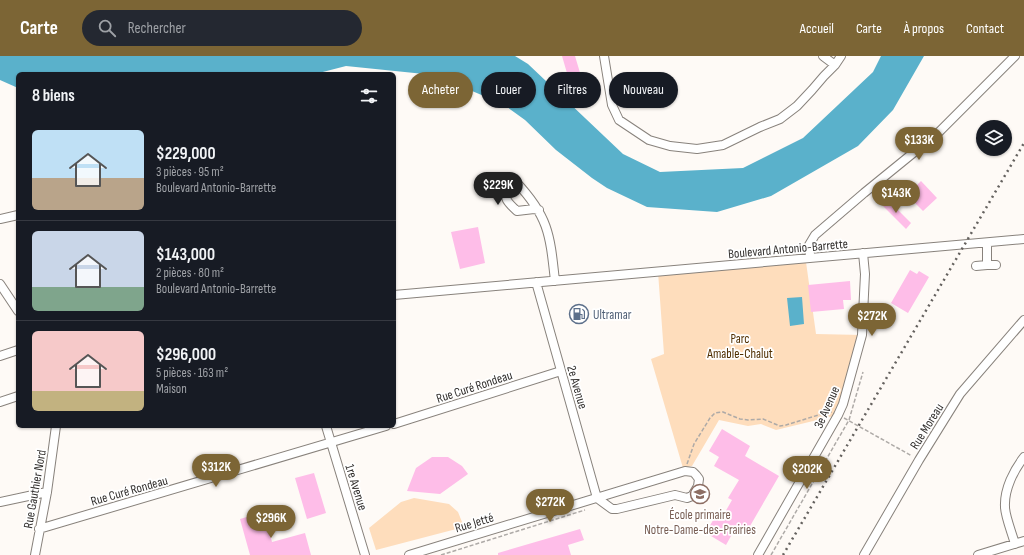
<!DOCTYPE html>
<html lang="fr">
<meta charset="utf-8">
<style>
body{margin:0;font-family:"Sofia Sans Condensed",sans-serif;background:#242831;color:#f1f3f6;height:100vh;display:flex;flex-direction:column;font-size:15px;white-space:nowrap}
*{box-sizing:border-box;margin:0}
p{font-size:13px;color:#9ea1a6}
.icon{flex:none;width:22px;height:22px;fill:none;stroke:currentColor;stroke-width:2;stroke-linecap:round;stroke-linejoin:round}
.map{position:relative;flex:1;overflow:hidden}
.drawer{position:absolute;left:16px;top:16px;width:380px;height:356px;display:flex;flex-direction:column;background:#171b24;border-radius:6px;box-shadow:0 1px 3px #0004}
.drawer>*{flex:none}
.hud{position:absolute;left:408px;top:16px;width:380px;height:36px;display:flex;gap:8px}
.tools{position:absolute;left:976px;top:64px;display:grid;gap:8px}
.tools a{display:grid;place-items:center;width:36px;height:36px;border-radius:50%;background:#171b24;box-shadow:0 1px 3px #0004;font-size:20px}
.price{position:absolute;translate:-50% -34px;padding:0 9px;border-radius:14px;background:#7c6535;color:#fff;font-size:13px;line-height:26px;filter:drop-shadow(0 1px 2px #0008)}
.price::after{content:'';position:absolute;left:50%;top:24px;width:12px;height:9px;margin-left:-6px;background:inherit;clip-path:polygon(0 0,100% 0,50% 100%)}
.price.selected{background:#222;color:#fff}
ul{padding:0;list-style:none}
li{display:flex;align-items:center;gap:12px;height:100px;padding:0 16px}
li+li{border-top:1px solid #363941}
li span{display:grid;place-items:center;flex:none;width:112px;height:80px;border-radius:6px;color:#555}
li>.icon{margin-inline-start:auto}
span .icon{width:48px;height:48px;fill:#fffc;stroke-width:1}
li b{font-size:17px}
h2{display:flex;justify-content:space-between;align-items:center;height:48px;padding:0 16px;font-size:17px}
.tag{padding:0 14px;border-radius:18px;background:#171b24;box-shadow:0 1px 3px #0004;font-size:14px;line-height:36px}
.tag.selected{background:#7c6535;color:#fff}
header{display:flex;align-items:center;gap:24px;box-sizing:border-box;height:56px;padding:0 20px;background:#7c6535;color:#fff}
header strong{font-size:19px}
nav{display:flex;gap:22px;margin-inline-start:auto;font-size:14px}
.search{width:280px;height:36px;background:#242831;display:flex;align-items:center;gap:10px;box-sizing:border-box;padding:0 14px;border-radius:22px;color:#9ea1a6;font-size:15px}
.map>svg:first-child{display:block}
</style>
<header>
<strong>Carte</strong>
<div class="search"><svg class="icon" aria-label="search" viewBox="0 0 24 24"><circle cx="10" cy="10" r="6"/><path d="M15 15l6 6"/></svg>Rechercher</div>
<nav><a>Accueil</a><a>Carte</a><a>À propos</a><a>Contact</a></nav>
</header>
<div class="map">
<svg width="1024" height="499" viewBox="0 0 1024 499">
<rect width="100%" height="100%" fill="#fefaf6"/>
<path fill="#feddbc" d="M806,206L816,278L862,279L838,359L776,374L761,368L748,370L719,364L692,410L683,412L651,303L664,298L658,216Z
M414,442L449,448L458,456L464,471L376,494L369,472L401,446Z"/>
<path fill="#5ab1cb" d="M0,0H515L528,8L623,98L660,116L743,112L803,82L873,16L881,0H924L893,54L858,90L771,140L717,156L647,151L607,132L592,122L556,94L525,64L503,48L434,19L346,10L315,18H18V32L0,24Z
M802,241L804,268L790,270L787,242Z"/>
<path fill="#febde8" d="M562,0H575L581,20L569,24Z
M921,125L937,142L923,155L907,139Z
M886,142L911,167L906,173L881,148Z
M478,171L485,207L460,213L451,176Z
M910,214L917,218L919,215L929,221L908,257L891,247Z
M850,225L851,244H843L844,253L811,256L808,229Z
M722,373L750,390L745,400L779,420L746,477L736,471L726,489L706,477L718,455L724,458L732,444L728,442L739,424L714,410L719,401L709,395Z
M432,401H448L462,410L468,418L440,438L407,435L416,412Z
M314,417L326,457L307,463L295,422Z
M264,456L272,486L305,477L311,499H250L240,463Z
M580,473L584,484L568,489L571,499H498V497Z"/>
<g fill="none" stroke-linecap="round" stroke-linejoin="round">
<defs>
<path id="minor" d="M604,0L612,49L619,64L649,84L670,90L697,93L723,89L760,71L780,63L797,50L812,34L824,20L835,9L841,0
M823,0L835,9
M539,154L534,153L517,155C508,147 503,142 505,129L516,126C549,161 550,179 555,225
M0,163L18,159
M987,187V209H996
M810,202L809,189L815,179L864,137L939,76L1015,0
M976,210L987,209
M0,228L18,255
M394,239L1024,183
M0,300L18,294
M0,346L18,340
M394,368L561,315
M326,370L365,499
M0,446L47,436
M39,473L386,370
M1015,488C1012,477 1005,460 1005,451C1004,433 1014,414 1024,401
M35,499L47,436L56,370
M409,499L685,415L693,416L696,419L699,423L698,430L692,440L687,442L675,439L617,453H612L597,442L536,226
M758,499L838,359L843,348L862,279L865,218L863,197
M864,499L919,404L960,338L1024,264
M978,499L1024,485"/>
</defs>
<use href="#minor" stroke="#88827c" stroke-width="10"/>
<path stroke="#aeaaa7" stroke-width="1.5" stroke-dasharray="4 2" stroke-linecap="butt" d="M844,362L912,400
M687,408L694,388L710,362L715,357L723,356L740,363L748,364L763,363L780,370L786,369L828,356H832
M441,499L585,454
M771,499L849,364L863,316"/>
<use href="#minor" stroke="#fff" stroke-width="8"/>
<path stroke="#64615e" stroke-width="2.5" stroke-dasharray="2 4" stroke-linecap="butt" d="M783,499L1024,87"/>
</g>
<defs>
<symbol id="fuel-ring" viewBox="-11 -11 22 22"><circle r="9.5" fill="#fff" stroke="#5c6f8a" stroke-width="1.5"/><path d="M-5.5-6h7V0h2V4h1.3V-2.5L3-4.5l.8-.8L6-3V5H2.5V1h-1V6h-7ZM-4.2-4.7v3.2H.2V-4.7Z" fill="#5c6f8a"/></symbol>
<symbol id="school-ring" viewBox="-11 -11 22 22"><circle r="9.5" fill="#fff" stroke="#8d6e63" stroke-width="1.5"/><path d="M0-5L7-2L0 1L-7-2ZM-4 1L0 2.5L4 1V4Q0 6-4 4Z" fill="#8d6e63"/></symbol>
</defs>
<g fill-rule="evenodd">
<use href="#fuel-ring" x="568" y="247" width="22" height="22"/>
<use href="#school-ring" x="689" y="427" width="22" height="22"/>
</g>
<g text-anchor="middle" stroke-width="3.5" stroke-linejoin="round" paint-order="stroke">
<g font-size="13" fill="#322f2d" stroke="#fff">
<text transform="translate(788 192) rotate(-5)" y="5">Boulevard Antonio-Barrette</text>
<text transform="translate(474 330) rotate(-18)" y="5">Rue Curé Rondeau</text>
<text transform="translate(578 331) rotate(74)" y="5">2e Avenue</text>
<text transform="translate(826 351) rotate(-66)" y="5">3e Avenue</text>
<text transform="translate(926 370) rotate(-58)" y="5">Rue Moreau</text>
<text transform="translate(357 431) rotate(73)" y="5">1re Avenue</text>
<text transform="translate(34 433) rotate(-80)" y="5">Rue Gauthier Nord</text>
<text transform="translate(129 434) rotate(-16)" y="5">Rue Curé Rondeau</text>
<text transform="translate(474 466) rotate(-17)" y="5">Rue Jetté</text>
</g>
<g font-size="13" fill="#4e5e75" stroke="#fff" text-anchor="start">
<text x="593" y="263">Ultramar</text>
</g>
<g font-size="13" fill="#4f2e00" stroke="#fff">
<text x="740" y="287">Parc<tspan x="740" dy="15">Amable-Chalut</tspan></text>
</g>
<g font-size="13" fill="#785e54" stroke="#fff">
<text x="700" y="463">École primaire<tspan x="700" dy="15">Notre-Dame-des-Prairies</tspan></text>
</g>
</g>
</svg>
<div class="tools">
<a><svg class="icon" aria-label="layers" viewBox="0 0 24 24"><path d="M12 4l9 5-9 5-9-5zM3 14l9 5 9-5"/></svg></a>
</div>
<b class="price" style="left:919px;top:105px">$133K</b>
<b class="price selected" style="left:498px;top:150px">$229K</b>
<b class="price" style="left:896px;top:158px">$143K</b>
<b class="price" style="left:872px;top:281px">$272K</b>
<b class="price" style="left:216px;top:432px">$312K</b>
<b class="price" style="left:807px;top:434px">$202K</b>
<b class="price" style="left:550px;top:467px">$272K</b>
<b class="price" style="left:271px;top:483px">$296K</b>
<div class="hud">
<a class="tag selected">Acheter</a>
<a class="tag">Louer</a>
<a class="tag">Filtres</a>
<a class="tag">Nouveau</a>
</div>
<section class="drawer">
<h2>8 biens<svg class="icon" aria-label="filters" viewBox="0 0 24 24"><path d="M4 7h16M4 17h16"/><circle cx="9" cy="7" r="2"/><circle cx="15" cy="17" r="2"/></svg></h2>
<ul>
<li><span style="background:linear-gradient(#bfe0f5 60%,#b9a48a 0)"><svg class="icon" aria-label="home" viewBox="0 0 24 24"><path d="M3 11l9-7 9 7M6 9v11h12V9"/></svg></span><div><b>$229,000</b><p>3 pièces · 95 m²</p><p>Boulevard Antonio-Barrette</p></div></li>
<li><span style="background:linear-gradient(#c9d6e8 70%,#7fa58c 0)"><svg class="icon" aria-label="home" viewBox="0 0 24 24"><path d="M3 11l9-7 9 7M6 9v11h12V9"/></svg></span><div><b>$143,000</b><p>2 pièces · 80 m²</p><p>Boulevard Antonio-Barrette</p></div></li>
<li><span style="background:linear-gradient(#f6c9c9 75%,#c2b280 0)"><svg class="icon" aria-label="home" viewBox="0 0 24 24"><path d="M3 11l9-7 9 7M6 9v11h12V9"/></svg></span><div><b>$296,000</b><p>5 pièces · 163 m²</p><p>Maison</p></div></li>
</ul>
</section>
</div>
